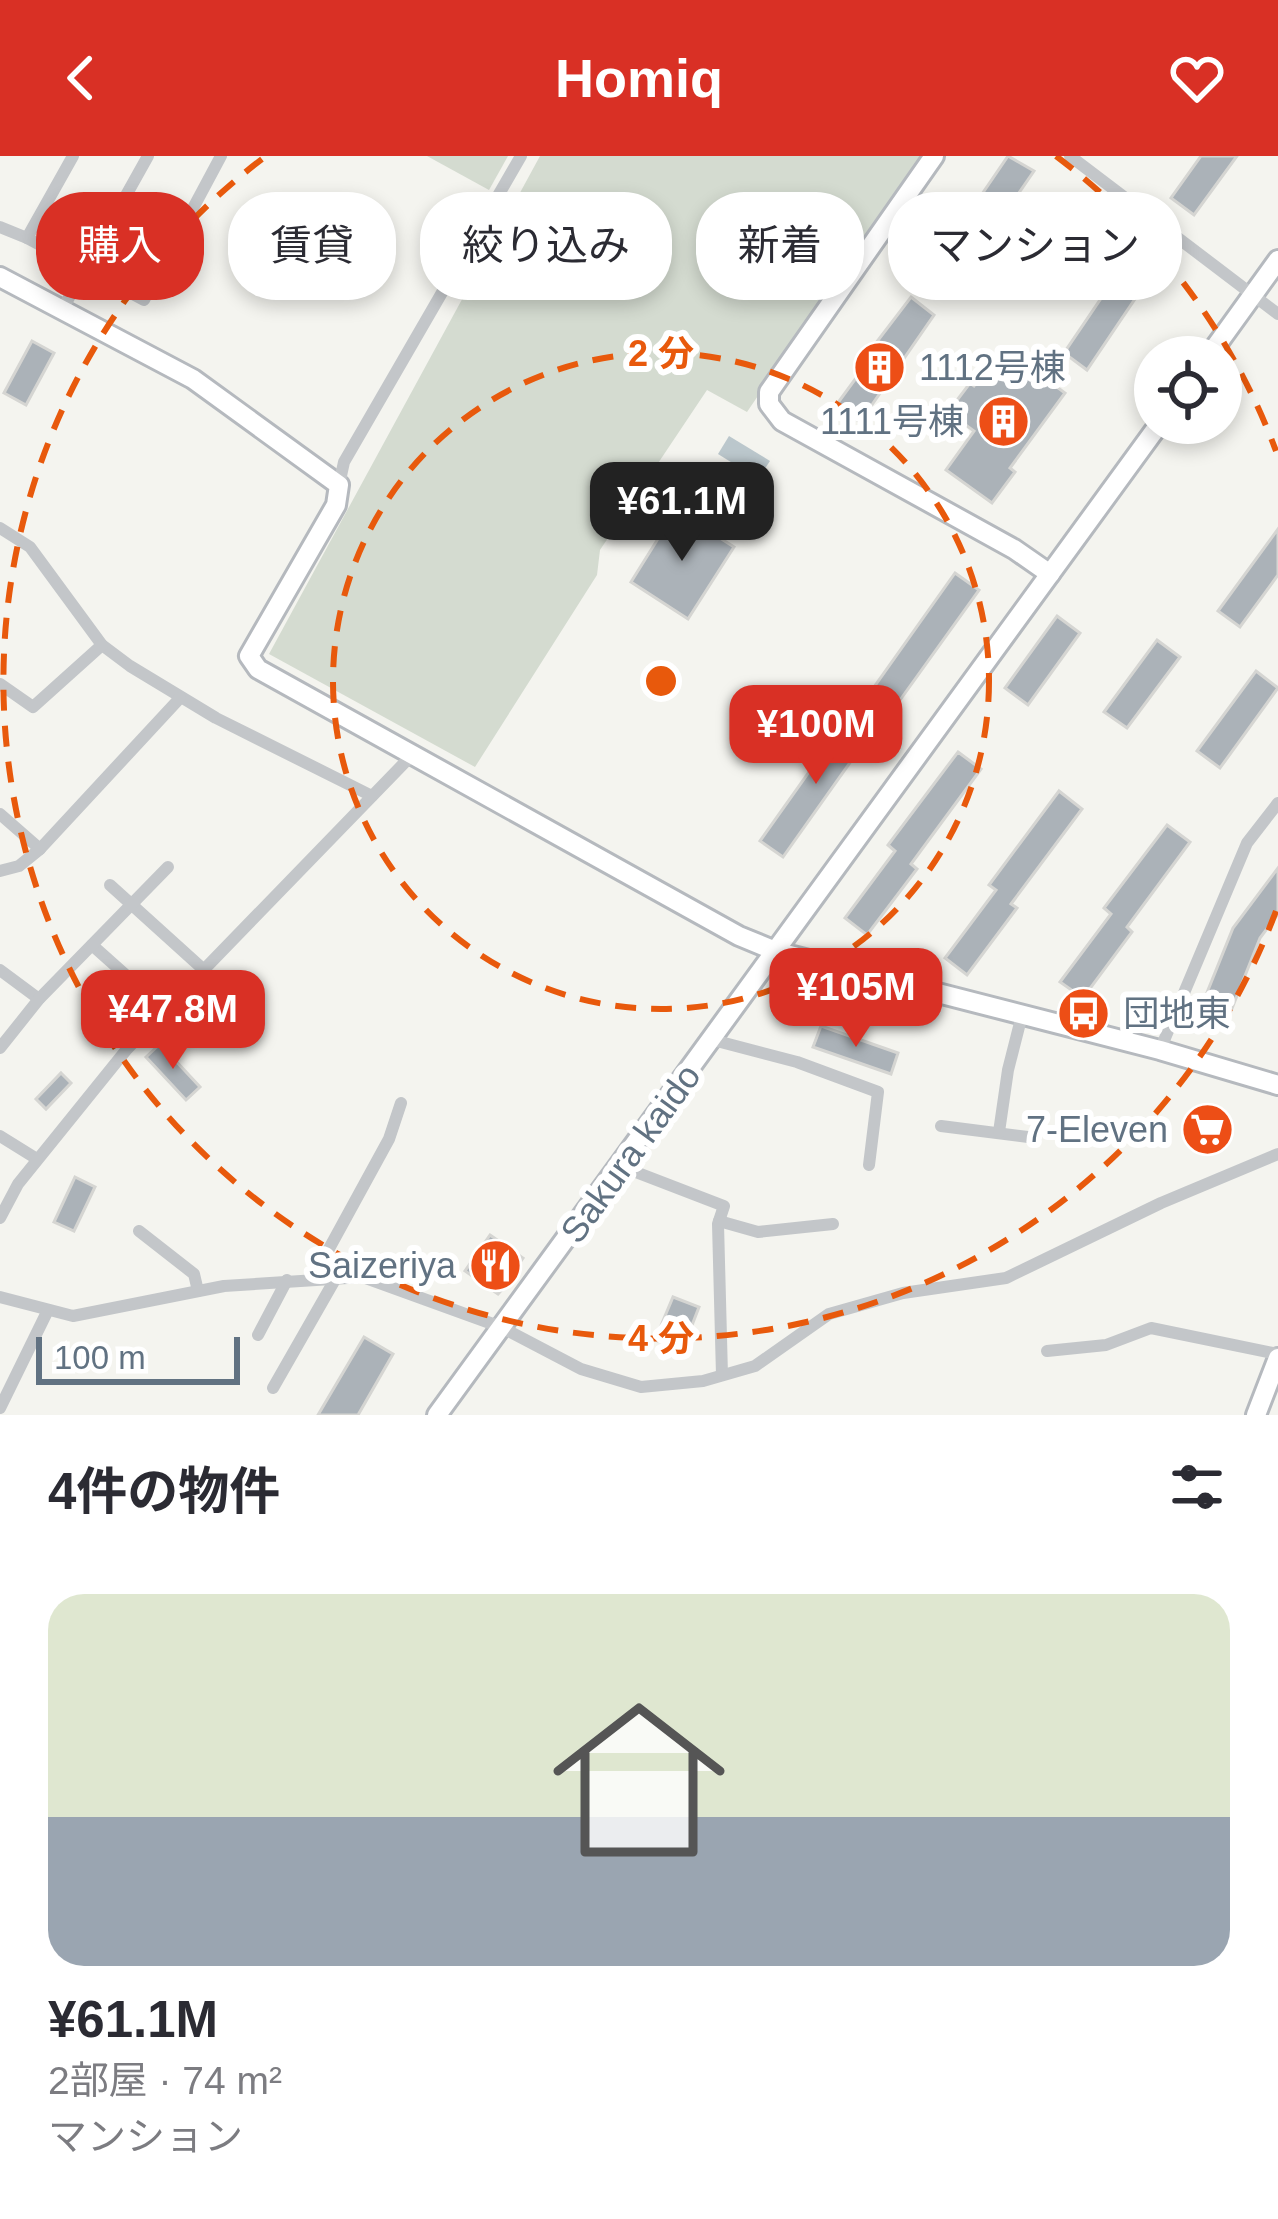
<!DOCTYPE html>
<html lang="ja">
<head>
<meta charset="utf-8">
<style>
  :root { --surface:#fff; --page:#f2f2f3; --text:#2b2b33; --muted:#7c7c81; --line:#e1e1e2; --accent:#d93025 }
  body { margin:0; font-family:Helvetica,"Noto Sans JP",sans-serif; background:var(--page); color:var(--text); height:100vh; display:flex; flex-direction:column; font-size:45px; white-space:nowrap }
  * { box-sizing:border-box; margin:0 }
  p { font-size:39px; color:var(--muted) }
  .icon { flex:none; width:66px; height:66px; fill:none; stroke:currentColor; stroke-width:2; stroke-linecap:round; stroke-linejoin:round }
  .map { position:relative; height:1259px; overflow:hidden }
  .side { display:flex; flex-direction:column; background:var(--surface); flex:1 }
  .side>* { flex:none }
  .top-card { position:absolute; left:36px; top:36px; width:1206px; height:108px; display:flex; gap:24px }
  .tools { position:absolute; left:1134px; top:180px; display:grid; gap:24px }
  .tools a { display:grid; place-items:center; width:108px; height:108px; border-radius:50%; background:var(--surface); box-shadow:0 6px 18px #0003; font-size:60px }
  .scale { position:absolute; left:36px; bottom:30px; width:204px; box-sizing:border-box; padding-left:12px; border:6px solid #617282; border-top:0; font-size:33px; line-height:42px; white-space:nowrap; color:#617282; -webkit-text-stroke:9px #fff; paint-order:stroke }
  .price { position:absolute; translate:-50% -102px; padding:0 27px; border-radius:24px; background:var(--accent); color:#fff; font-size:39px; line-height:78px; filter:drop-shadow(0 3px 6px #0008) }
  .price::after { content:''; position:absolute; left:50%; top:72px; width:36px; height:27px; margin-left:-18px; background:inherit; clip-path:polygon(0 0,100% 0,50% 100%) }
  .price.on { background:#222; color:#fff }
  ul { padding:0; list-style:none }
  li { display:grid; align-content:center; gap:24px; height:636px; padding:0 48px }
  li+li { border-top:3px solid var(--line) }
  li span { display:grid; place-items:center; height:372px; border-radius:36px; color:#555 }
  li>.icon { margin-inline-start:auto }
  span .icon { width:216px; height:216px; fill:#fffc; stroke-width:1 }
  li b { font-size:51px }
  h2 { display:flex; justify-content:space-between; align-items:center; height:144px; padding:0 48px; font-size:51px }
  .tag { padding:0 42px; border-radius:48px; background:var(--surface); box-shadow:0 6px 18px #0003; font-size:42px; line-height:108px }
  .tag.on { background:var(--accent); color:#fff }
  header { display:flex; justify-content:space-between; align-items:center; height:156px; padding:0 48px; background:var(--accent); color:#fff; font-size:54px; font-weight:700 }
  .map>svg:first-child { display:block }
  .green { fill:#d4dbd0 }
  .water { fill:#bbc7cc }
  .building { fill:#abb2b8; stroke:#d5d5d2; stroke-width:3 }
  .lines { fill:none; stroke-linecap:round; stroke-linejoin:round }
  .secondary-casing { stroke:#b5b9be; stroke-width:24 }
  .street { stroke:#c3c6c9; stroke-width:12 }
  .secondary { stroke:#fff; stroke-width:18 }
  .ring { fill:none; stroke:#e8590c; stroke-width:6; stroke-dasharray:21 15 }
  .labels { text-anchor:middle; stroke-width:12; stroke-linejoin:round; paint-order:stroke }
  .poi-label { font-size:36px; fill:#617282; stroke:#fff; text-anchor:end }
  .street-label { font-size:36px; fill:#617282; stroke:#fff }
  .centre { fill:#e8590c; stroke:#fff; stroke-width:6 }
  .ring-label { font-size:36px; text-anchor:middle; font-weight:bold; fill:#e8590c; stroke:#fff; stroke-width:12; stroke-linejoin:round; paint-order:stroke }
</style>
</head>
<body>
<header><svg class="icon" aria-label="back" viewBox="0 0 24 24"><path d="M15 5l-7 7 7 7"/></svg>Homiq<svg class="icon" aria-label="heart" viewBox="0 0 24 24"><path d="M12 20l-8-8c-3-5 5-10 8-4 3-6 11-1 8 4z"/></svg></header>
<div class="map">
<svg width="1278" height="1259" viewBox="0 0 1278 1259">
  <rect width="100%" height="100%" fill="#f4f4ef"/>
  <g class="green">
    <polygon points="427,0 508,0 489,34"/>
    <polygon points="540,0 921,0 747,256 707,234 600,394 597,419 475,611 269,498"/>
  </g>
  <g class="water">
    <polygon points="729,280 770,305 758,323 718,298"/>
    <polygon points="709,309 750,334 738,352 698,327"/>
  </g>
  <g class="building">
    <polygon points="1008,0 1034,15 961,121 937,104"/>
    <polygon points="1201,0 1237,0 1194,59 1171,42"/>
    <polygon points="1072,59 1091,73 1078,90 1059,76"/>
    <polygon points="1142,82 1168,94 1087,214 1064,197"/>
    <polygon points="911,141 934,159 860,266 837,248 870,203 866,200"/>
    <polygon points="32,185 54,197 26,249 4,237"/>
    <polygon points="1003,191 1065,237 1010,312 1015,316 992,347 946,314 974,275 948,256 970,227 974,230"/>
    <polygon points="676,354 734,391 688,463 631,426"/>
    <polygon points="1278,373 1278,419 1240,471 1218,455"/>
    <polygon points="955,417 979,434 890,558 867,541"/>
    <polygon points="1057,460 1080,477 1028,549 1005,532"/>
    <polygon points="1157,484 1180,501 1127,572 1104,556"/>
    <polygon points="1256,515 1278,532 1220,612 1197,595"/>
    <polygon points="848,561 871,577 783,701 760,685"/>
    <polygon points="958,596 981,613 911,708 917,713 867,779 845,762 895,695 888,689"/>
    <polygon points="1059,635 1082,653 1011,748 1017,752 967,819 945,802 996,734 989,729"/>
    <polygon points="1167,669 1190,686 1127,771 1132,776 1083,842 1060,826 1111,758 1104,752"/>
    <polygon points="1278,712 1278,758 1260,782 1225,870 1198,859 1233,772"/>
    <polygon points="821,870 898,897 891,918 813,891"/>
    <polygon points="160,888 200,931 186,944 146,901"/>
    <polygon points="61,917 71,927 46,953 36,943"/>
    <polygon points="1189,960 1228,965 1225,986 1187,981"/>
    <polygon points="75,1021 95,1031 74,1075 54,1066"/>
    <polygon points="490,1079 523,1102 516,1112 519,1115 498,1138 465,1115"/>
    <polygon points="673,1141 699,1151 682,1195 655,1184"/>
    <polygon points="364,1181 393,1198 358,1259 318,1259"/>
  </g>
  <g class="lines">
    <defs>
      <g id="secondary">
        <polyline points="934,0 769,236 769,248 782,265 1014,393 1050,418"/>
        <polyline points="0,121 193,223 339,329 336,349 249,500 258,513 739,780 778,796 1160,894 1278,929"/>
        <polyline points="1208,201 1278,104"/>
        <polyline points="437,1259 1160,267"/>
        <polyline points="1256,1259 1278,1202"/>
      </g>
    </defs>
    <use href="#secondary" class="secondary-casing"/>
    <g class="street">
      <polyline points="1070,0 1278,158"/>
      <polyline points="0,71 27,82 144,144 221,0"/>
      <polyline points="27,82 73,0"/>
      <polyline points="62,154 148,0"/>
      <polyline points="339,329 344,306 521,0"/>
      <polyline points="0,372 30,391 102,489 130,510 216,562 372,640"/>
      <polyline points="0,528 33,551 102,489"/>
      <polyline points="0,658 40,693"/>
      <polyline points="0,715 19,710 40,693 180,542"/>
      <polyline points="110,729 204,814"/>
      <polyline points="92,789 166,855"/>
      <polyline points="0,814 39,843"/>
      <polyline points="713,884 797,906 878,936 869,1009"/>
      <polyline points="0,892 39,843 168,711"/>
      <polyline points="1160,894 1247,687 1278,647"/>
      <polyline points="941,970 1036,982"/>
      <polyline points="999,976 1008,914 1022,859"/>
      <polyline points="0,980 37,1003"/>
      <polyline points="620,1010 724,1050 718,1068 722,1219"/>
      <polyline points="0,1062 18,1028 127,893 413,598"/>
      <polyline points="719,1065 758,1076 833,1068"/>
      <polyline points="139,1075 194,1118 198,1135"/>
      <polyline points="313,1122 389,983 401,947"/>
      <polyline points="0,1141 73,1160 224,1130 363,1121 501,1171 581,1213 641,1231 703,1225 755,1210 829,1158 903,1137 1006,1122 1161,1047 1278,998"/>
      <polyline points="258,1179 287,1124"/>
      <polyline points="1047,1195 1106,1189 1151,1172 1278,1198"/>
      <polyline points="273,1232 337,1120"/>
      <polyline points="0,1252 48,1154"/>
    </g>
    <use href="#secondary" class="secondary"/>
  </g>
  <g class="ring">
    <circle cx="661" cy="525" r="328"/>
    <path d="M1276 755A657 657 0 1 1 266 0M1056 0A657 657 0 0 1 1276 295"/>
  </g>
  <defs>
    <symbol id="building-disc" viewBox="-11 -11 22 22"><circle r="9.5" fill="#ed4e16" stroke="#fff"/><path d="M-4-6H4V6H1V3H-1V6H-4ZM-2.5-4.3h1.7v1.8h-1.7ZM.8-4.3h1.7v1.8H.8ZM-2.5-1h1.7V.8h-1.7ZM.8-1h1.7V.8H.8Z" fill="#fff"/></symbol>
    <symbol id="bus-disc" viewBox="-11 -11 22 22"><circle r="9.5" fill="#ed4e16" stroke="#fff"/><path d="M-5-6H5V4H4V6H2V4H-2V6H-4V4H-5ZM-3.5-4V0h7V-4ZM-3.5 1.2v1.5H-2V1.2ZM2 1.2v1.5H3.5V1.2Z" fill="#fff"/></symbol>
    <symbol id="supermarket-disc" viewBox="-11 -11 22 22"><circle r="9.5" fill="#ed4e16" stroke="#fff"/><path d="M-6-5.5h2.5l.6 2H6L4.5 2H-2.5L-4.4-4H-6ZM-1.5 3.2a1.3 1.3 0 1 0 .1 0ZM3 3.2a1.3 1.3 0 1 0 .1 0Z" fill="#fff"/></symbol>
    <symbol id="restaurant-disc" viewBox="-11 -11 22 22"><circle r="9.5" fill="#ed4e16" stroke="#fff"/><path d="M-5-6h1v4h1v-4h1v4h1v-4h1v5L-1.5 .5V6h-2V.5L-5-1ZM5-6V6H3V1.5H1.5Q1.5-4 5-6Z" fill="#fff"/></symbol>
  </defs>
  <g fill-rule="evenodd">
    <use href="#building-disc" x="850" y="182" width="59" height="59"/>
    <use href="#building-disc" x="974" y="236" width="59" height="59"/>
    <use href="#bus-disc" x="1054" y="828" width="59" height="59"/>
    <use href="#supermarket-disc" x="1178" y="944" width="59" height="59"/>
    <use href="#restaurant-disc" x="466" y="1080" width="59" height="59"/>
  </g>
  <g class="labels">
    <g class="poi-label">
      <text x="919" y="224" text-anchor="start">1112号棟</text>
      <text x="964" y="278">1111号棟</text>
      <text x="1123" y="870" text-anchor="start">団地東</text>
      <text x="1168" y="986">7-Eleven</text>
      <text x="456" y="1122">Saizeriya</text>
    </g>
    <g class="street-label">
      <text transform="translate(630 997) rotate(-54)" y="13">Sakura kaido</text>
    </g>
  </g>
  <circle cx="661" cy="525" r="18" class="centre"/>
  <g class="ring-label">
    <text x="661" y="210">2 分</text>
    <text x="661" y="1195">4 分</text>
  </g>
</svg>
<div class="tools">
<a><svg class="icon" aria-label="locate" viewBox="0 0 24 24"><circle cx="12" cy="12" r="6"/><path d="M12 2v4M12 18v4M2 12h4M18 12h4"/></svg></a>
</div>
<div class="scale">100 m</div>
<b class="price on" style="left:682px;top:408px">¥61.1M</b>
<b class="price" style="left:816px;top:631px">¥100M</b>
<b class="price" style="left:856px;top:894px">¥105M</b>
<b class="price" style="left:173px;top:916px">¥47.8M</b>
<div class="top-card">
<a class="tag on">購入</a>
<a class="tag">賃貸</a>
<a class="tag">絞り込み</a>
<a class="tag">新着</a>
<a class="tag">マンション</a>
</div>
</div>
<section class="side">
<h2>4件の物件<svg class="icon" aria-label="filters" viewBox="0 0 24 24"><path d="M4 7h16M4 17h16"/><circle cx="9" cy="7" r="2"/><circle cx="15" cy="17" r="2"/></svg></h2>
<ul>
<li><span style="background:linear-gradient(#dfe7d0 60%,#9aa5b1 0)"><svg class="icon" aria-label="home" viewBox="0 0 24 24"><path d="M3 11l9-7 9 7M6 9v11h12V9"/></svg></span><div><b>¥61.1M</b><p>2部屋 · 74 m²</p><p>マンション</p></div></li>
</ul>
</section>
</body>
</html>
